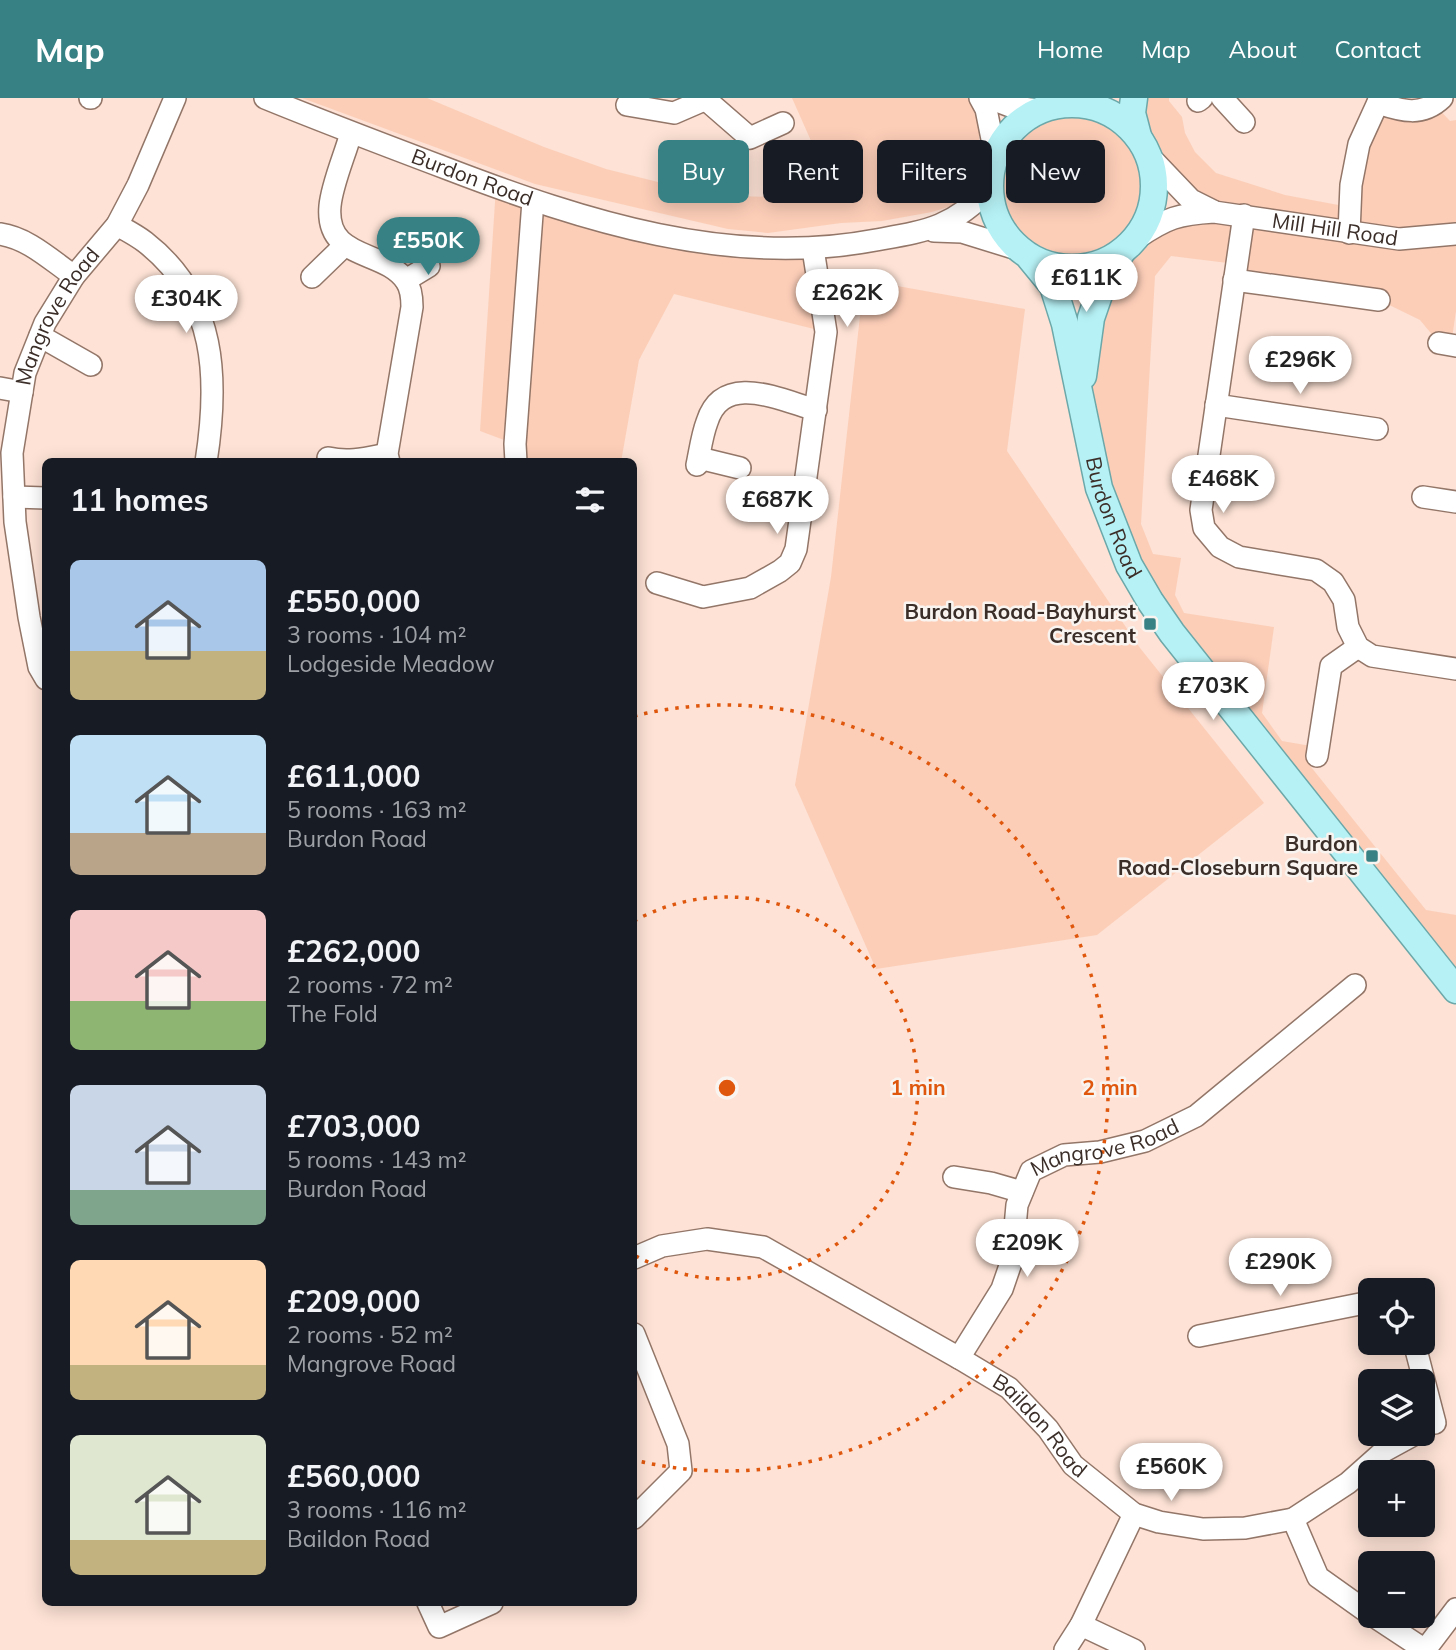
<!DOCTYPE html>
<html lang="en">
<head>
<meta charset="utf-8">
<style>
  :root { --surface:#171b24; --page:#20242c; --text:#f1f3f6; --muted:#9ea1a6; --accent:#378084 }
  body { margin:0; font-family:Mulish,sans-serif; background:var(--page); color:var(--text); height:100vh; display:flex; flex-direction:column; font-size:26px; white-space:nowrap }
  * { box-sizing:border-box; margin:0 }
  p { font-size:23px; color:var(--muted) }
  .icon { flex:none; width:38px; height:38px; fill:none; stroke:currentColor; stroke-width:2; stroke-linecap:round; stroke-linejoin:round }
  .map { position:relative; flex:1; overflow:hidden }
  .sheet { position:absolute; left:42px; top:360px; width:595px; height:1148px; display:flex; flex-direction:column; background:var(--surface); border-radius:10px; box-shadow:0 4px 18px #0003 }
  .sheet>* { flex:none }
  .hud { position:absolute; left:658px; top:42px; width:665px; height:63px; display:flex; gap:14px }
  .tools { position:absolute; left:1358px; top:1180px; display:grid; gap:14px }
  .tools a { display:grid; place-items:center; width:77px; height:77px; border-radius:10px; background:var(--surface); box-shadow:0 4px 18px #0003; font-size:35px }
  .price { position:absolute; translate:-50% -60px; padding:0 16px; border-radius:24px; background:#fff; color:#222; font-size:23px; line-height:46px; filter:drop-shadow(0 2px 4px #0008) }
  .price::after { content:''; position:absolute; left:50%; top:42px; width:21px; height:16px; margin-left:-10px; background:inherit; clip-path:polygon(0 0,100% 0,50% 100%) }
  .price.on { background:var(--accent); color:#fff }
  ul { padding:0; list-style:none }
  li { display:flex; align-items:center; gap:21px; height:175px; padding:0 28px }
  li span { display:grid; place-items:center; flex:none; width:196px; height:140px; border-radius:10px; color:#555 }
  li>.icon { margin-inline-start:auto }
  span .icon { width:84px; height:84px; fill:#fffc; stroke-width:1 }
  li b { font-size:30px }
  h2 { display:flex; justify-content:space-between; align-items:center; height:84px; padding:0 28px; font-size:30px }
  .tag { padding:0 24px; border-radius:10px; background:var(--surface); box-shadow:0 4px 18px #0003; font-size:24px; line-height:63px }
  .tag.on { background:var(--accent); color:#fff }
  header { display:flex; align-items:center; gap:42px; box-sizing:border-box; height:98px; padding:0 35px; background:var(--accent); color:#fff }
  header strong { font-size:33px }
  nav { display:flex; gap:38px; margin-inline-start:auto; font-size:24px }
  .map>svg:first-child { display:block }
  .green { fill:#fcceb8 }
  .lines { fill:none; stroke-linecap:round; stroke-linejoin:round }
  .minor-casing { stroke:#937668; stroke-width:24 }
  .major-casing { stroke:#6ca7a9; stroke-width:29 }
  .minor { stroke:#fff; stroke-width:21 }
  .major { stroke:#b6f1f5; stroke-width:26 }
  .ring { fill:none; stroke:#df570d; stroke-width:3.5; stroke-dasharray:3.5 7 }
  .poi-dot { fill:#378084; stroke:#faf4f0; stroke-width:2.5 }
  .labels { text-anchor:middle; stroke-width:5; stroke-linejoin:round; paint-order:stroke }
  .street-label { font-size:21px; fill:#3b2e29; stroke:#faf4f0 }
  .poi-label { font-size:21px; font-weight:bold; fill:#3b2e29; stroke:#faf4f0; text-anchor:end }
  .centre { fill:#df570d; stroke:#faf4f0; stroke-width:3.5 }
  .ring-label { font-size:21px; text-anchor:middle; font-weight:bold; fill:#df570d; stroke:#faf4f0; stroke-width:5; stroke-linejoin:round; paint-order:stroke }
</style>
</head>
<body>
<header>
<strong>Map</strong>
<nav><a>Home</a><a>Map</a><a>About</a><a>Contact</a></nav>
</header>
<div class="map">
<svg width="1456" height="1552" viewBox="0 0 1456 1552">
  <rect width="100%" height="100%" fill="#fde2d5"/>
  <g class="green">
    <polygon points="302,0 427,0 544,49 606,71 682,90 731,98 830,100 812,45 792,0 970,0 976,10 979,26 979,49 976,73 969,95 958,106 932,114 882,123 841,125 768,135 728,131 535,86"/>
    <polygon points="989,0 1076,0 1037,12"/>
    <polygon points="1134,0 1169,0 1169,3 1182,19 1185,35 1195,54 1216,75 1285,97 1349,109 1378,5 1435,7 1450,23 1456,22 1456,213 1451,247 1439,245 1420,222 1379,202 1234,182 1236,166 1171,158 1155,178 1141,426 1153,456 1181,460 1175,497 1184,515 1274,529 1262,615 1282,643 1311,648 1307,664 1426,812 1456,817 1456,892 1150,503 1080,300 1121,155 1213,114 1150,59 1144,48"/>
    <circle cx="1075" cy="90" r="73"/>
    <polygon points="496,89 589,120 813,151 826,234 674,196 639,262 621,364 516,364 515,346 480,333"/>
    <polygon points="864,182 1025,211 1007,353 1140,550 1264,705 1097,837 876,871 795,687 831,479"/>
  </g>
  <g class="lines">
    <defs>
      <g id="minor">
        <polyline points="90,0 91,0"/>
        <path id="s1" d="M265,0c61,25 122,48 183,71 136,52 281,99 428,71 50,-9 76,-12 113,-51"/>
        <polyline points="704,0 750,40 783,25"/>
        <polyline points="980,0 986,11 995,56"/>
        <polyline points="989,0 1010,8 1037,12"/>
        <polyline points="1222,0 1244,24"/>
        <polyline points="1198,3 1202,0"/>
        <path d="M1378,5c24,8 44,14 64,-5"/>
        <polyline points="627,7 674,15 704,2"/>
        <path d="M351,35c-6,22 -19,51 -21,73 -5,55 55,43 76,75 5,7 6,17 6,26l-25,147 2,8"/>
        <polyline points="1150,59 1191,102 1213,113"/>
        <polyline points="1244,117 1201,412 1204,430 1220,449 1239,459 1316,472 1333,484 1344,502 1348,529 1358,549 1372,558 1456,571"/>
        <path d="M117,127c9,5 19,10 28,17 72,56 74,137 61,220"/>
        <polyline points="934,133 962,134 1017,151"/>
        <polyline points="1349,135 1351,87 1359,46 1380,0"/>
        <path d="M0,136c28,4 51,26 74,42"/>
        <path id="s2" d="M1137,140c30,-20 41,-24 77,-26l185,27 57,-5"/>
        <polyline points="312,179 344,148"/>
        <polyline points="406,182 429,168"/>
        <polyline points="1234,182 1379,202"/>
        <polyline points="40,238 91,267"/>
        <polyline points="1439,245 1456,248"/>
        <polyline points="0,290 22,294"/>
        <polyline points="1216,307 1377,331"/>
        <path d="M328,360c21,5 39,0 59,-4"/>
        <polyline points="699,360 740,370"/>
        <polyline points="516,364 515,346 533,103"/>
        <path d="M697,367c3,-14 5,-30 10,-43 16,-51 73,-22 109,-12"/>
        <polyline points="14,399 46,400"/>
        <polyline points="1423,399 1456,404"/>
        <polyline points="657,485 703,499 750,490 780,473 790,465 796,451 826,234 813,151"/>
        <path id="s3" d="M46,581l-7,-12 -10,-50 -14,-95 -3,-69 13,-80 20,-50 29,-47 43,-51 21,-40 37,-87"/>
        <polyline points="1317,658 1331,568 1358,549"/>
        <polyline points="954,1079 991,1085 1022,1094"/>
        <path id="s4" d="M634,1160l28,-12 45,-7 56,8 196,111 43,-69 10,-29 5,-55 14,-34 33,-16 36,-3 45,-11 51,-25 159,-131"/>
        <polyline points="634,1236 678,1346 681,1373 634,1420"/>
        <polyline points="1199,1238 1370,1204"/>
        <polyline points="1414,1244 1435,1325"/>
        <path id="s5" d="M959,1260l50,30 39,41 25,36 61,49 25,8 44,7 42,-1 48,-9 55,-36 36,-32 33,-18"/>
        <polyline points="1293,1421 1318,1479 1370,1516"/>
        <polyline points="428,1505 439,1529 492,1505"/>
        <polyline points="1372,1517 1425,1552 1456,1511"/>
        <polyline points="1081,1527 1134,1552"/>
        <polyline points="1065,1552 1081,1527 1134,1416"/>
      </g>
      <g id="major">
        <polyline points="1134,0 1132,15 1138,38"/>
        <circle cx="1072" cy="88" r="82"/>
        <path id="s6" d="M1030,160l23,28 12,38 34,164 30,77 21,36 22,32 284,357"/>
        <polyline points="1083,278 1091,220 1102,188 1121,155"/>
      </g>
    </defs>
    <use href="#minor" class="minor-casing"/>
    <use href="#major" class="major-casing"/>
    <use href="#minor" class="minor"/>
    <use href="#major" class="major"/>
  </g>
  <g class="ring">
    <path d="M634 823A191 191 0 1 1 634 1157"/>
    <path d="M634 618A383 383 0 1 1 634 1362"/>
  </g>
  <g class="poi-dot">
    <rect x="1143" y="519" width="14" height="14" rx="3.5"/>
    <rect x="1365" y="751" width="14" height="14" rx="3.5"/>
  </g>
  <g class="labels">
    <g class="street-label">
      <text dy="7" stroke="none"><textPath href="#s1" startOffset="222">Burdon Road</textPath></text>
      <text dy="7" stroke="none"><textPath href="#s2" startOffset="205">Mill Hill Road</textPath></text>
      <text dy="7" stroke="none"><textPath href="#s3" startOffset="376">Mangrove Road</textPath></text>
      <text dy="7" stroke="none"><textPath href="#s6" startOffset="276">Burdon Road</textPath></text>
      <text dy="7" stroke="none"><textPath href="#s4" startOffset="640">Mangrove Road</textPath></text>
      <text dy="7" stroke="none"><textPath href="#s5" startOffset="107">Baildon Road</textPath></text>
    </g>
    <g class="poi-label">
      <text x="1136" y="521">Burdon Road-Bayhurst<tspan x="1136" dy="24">Crescent</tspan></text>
      <text x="1358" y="753">Burdon<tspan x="1358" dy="24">Road-Closeburn Square</tspan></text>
    </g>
  </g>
  <circle cx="727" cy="990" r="10" class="centre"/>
  <g class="ring-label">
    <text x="918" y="997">1 min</text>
    <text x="1110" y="997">2 min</text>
  </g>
</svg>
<div class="tools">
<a><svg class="icon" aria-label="locate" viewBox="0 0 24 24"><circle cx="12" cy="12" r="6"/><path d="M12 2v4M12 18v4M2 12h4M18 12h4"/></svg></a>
<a><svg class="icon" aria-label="layers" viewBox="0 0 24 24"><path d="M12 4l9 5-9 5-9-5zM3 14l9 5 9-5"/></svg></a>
<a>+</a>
<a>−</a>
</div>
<b class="price on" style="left:428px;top:179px">£550K</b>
<b class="price" style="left:1086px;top:216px">£611K</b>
<b class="price" style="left:847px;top:231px">£262K</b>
<b class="price" style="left:186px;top:237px">£304K</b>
<b class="price" style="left:1300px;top:298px">£296K</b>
<b class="price" style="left:1223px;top:417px">£468K</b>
<b class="price" style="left:777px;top:438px">£687K</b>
<b class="price" style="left:1213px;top:624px">£703K</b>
<b class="price" style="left:1027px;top:1181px">£209K</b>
<b class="price" style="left:1280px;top:1200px">£290K</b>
<b class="price" style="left:1171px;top:1405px">£560K</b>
<div class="hud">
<a class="tag on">Buy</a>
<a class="tag">Rent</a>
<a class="tag">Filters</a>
<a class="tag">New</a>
</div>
<section class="sheet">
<h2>11 homes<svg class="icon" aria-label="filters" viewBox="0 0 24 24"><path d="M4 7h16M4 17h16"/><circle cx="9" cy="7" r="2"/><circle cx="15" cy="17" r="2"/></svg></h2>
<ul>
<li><span style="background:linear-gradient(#a9c7e8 65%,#c2b280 0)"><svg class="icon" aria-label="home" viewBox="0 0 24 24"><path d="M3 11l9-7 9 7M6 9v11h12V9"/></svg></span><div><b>£550,000</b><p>3 rooms · 104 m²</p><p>Lodgeside Meadow</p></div></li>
<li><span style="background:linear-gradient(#bfe0f5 70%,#b9a48a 0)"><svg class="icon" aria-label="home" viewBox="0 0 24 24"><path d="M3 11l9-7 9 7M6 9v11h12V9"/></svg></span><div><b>£611,000</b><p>5 rooms · 163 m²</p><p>Burdon Road</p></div></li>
<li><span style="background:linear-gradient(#f6c9c9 65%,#8fb573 0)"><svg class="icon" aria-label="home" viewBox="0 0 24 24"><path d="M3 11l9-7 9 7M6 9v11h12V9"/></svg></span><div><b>£262,000</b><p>2 rooms · 72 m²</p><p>The Fold</p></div></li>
<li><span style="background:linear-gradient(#c9d6e8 75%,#7fa58c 0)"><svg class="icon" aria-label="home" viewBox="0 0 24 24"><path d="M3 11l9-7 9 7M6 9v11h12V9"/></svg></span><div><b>£703,000</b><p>5 rooms · 143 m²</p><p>Burdon Road</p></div></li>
<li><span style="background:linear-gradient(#ffd9b3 75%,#c2b280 0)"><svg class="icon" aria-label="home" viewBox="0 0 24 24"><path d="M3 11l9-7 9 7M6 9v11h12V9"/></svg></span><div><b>£209,000</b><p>2 rooms · 52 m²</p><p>Mangrove Road</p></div></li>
<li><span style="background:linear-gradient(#dfe7d0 75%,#c2b280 0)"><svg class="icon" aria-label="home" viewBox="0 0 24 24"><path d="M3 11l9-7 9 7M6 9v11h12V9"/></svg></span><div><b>£560,000</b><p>3 rooms · 116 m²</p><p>Baildon Road</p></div></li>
</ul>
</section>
</div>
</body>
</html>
